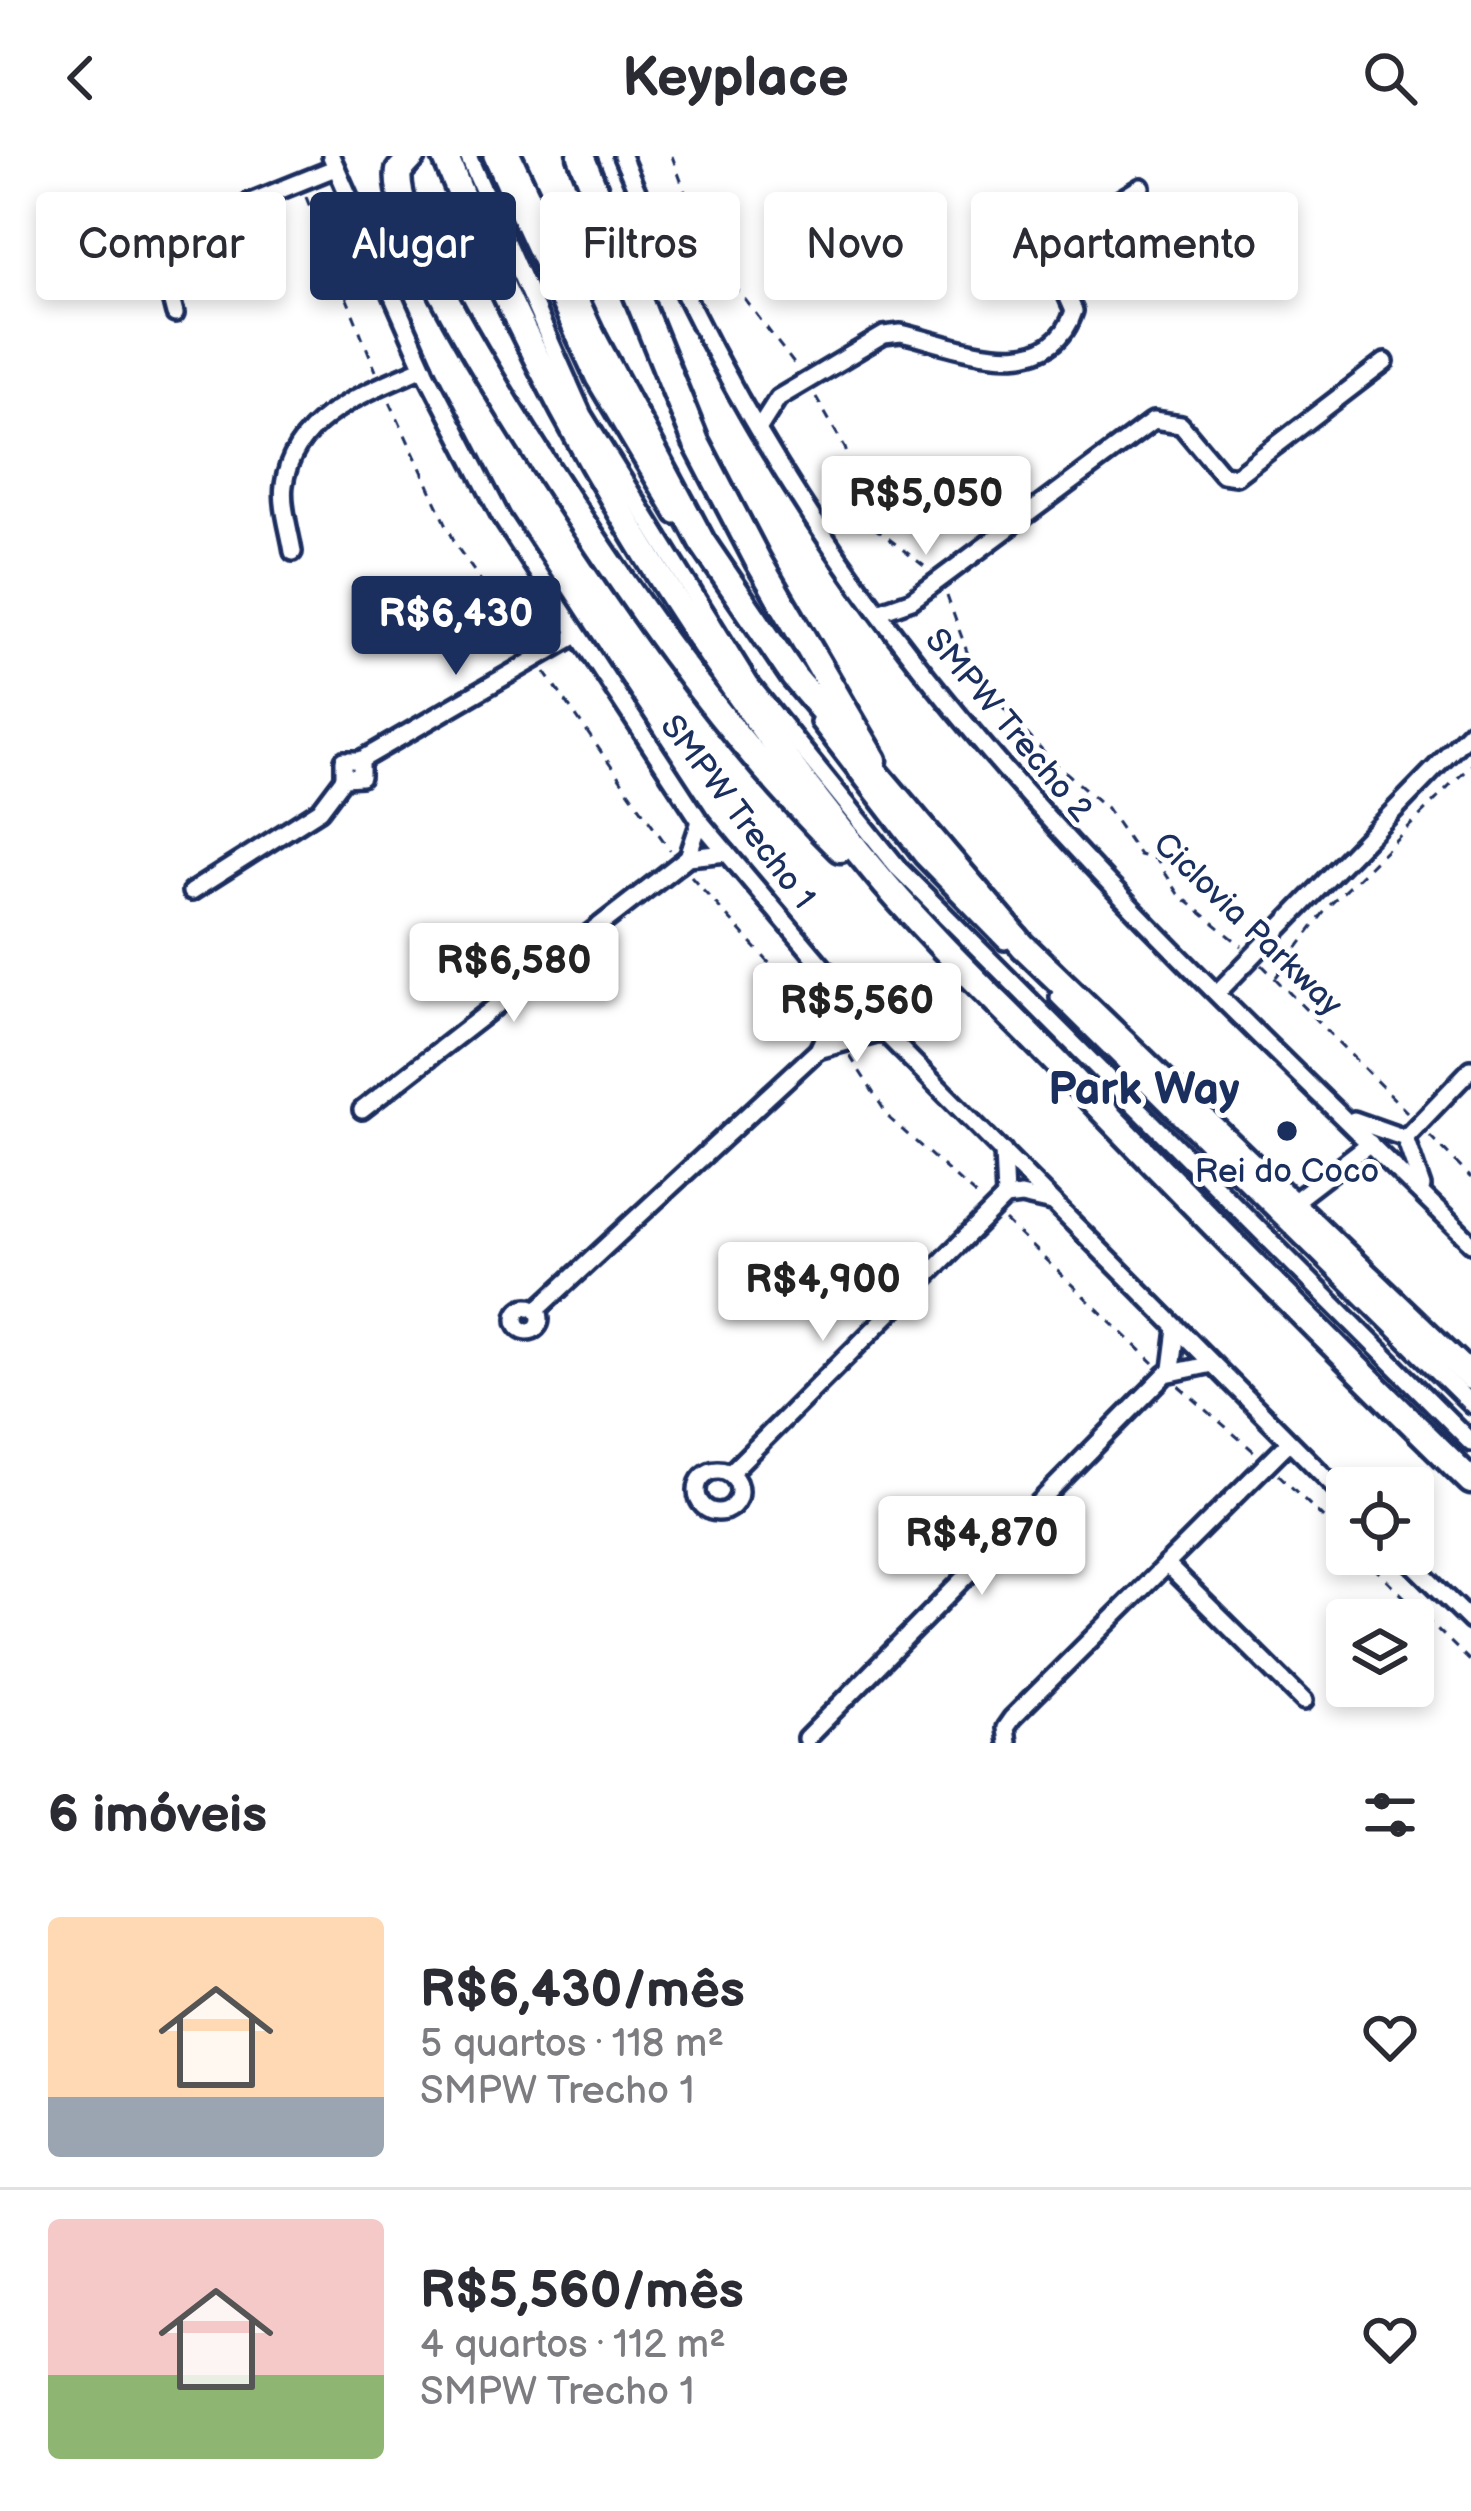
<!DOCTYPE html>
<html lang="pt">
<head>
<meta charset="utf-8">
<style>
  :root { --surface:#fff; --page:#f7f7f7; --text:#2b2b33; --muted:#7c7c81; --line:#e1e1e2; --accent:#1b2f5e }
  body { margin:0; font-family:"Balsamiq Sans",sans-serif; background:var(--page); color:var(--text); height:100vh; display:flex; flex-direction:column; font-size:45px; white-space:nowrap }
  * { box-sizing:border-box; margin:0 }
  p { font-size:39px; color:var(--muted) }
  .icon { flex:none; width:66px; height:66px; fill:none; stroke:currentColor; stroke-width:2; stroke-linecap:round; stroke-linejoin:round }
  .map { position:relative; height:1587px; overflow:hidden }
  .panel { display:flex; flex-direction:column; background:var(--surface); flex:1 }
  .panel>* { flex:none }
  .guide { position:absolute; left:36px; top:36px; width:1401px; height:108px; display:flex; gap:24px }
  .tools { position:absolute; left:1326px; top:1311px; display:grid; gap:24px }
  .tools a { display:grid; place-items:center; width:108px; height:108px; border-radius:12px; background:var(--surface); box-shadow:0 6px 18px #0003; font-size:60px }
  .price { position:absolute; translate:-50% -102px; padding:0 27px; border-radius:12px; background:#fff; color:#222; font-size:39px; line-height:78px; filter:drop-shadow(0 3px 6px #0008) }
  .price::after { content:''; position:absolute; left:50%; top:72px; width:36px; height:27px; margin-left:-18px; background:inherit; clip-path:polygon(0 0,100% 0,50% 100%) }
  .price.on { background:var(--accent); color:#fff }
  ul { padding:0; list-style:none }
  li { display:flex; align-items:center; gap:36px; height:300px; padding:0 48px }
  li+li { border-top:3px solid var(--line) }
  li span { display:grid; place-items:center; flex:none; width:336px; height:240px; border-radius:12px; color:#555 }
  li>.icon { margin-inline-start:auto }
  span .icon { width:144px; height:144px; fill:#fffc; stroke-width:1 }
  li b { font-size:51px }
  h2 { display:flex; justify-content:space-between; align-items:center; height:144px; padding:0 48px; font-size:51px }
  .tag { padding:0 42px; border-radius:12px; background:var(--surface); box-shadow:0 6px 18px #0003; font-size:42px; line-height:108px }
  .tag.on { background:var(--accent); color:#fff }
  header { display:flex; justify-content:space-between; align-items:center; height:156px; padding:0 48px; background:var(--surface); font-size:54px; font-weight:600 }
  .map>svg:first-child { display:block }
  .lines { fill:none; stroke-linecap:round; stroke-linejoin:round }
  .minor-casing { stroke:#1b2f5e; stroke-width:24 }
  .highway-casing { stroke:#1b2f5e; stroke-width:33 }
  .path { stroke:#1b2f5e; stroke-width:3; stroke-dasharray:9 9; stroke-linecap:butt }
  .minor { stroke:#fff; stroke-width:15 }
  .highway { stroke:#fff; stroke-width:24 }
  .poi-dot { fill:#1b2f5e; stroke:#fff; stroke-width:4.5 }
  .labels { text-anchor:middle; stroke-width:10; stroke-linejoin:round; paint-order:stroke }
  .street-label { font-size:33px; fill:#1b2f5e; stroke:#fff }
  .poi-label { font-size:33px; fill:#1b2f5e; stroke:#fff }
  .district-label { font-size:45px; font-weight:bold; fill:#1b2f5e; stroke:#fff }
</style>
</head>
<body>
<header><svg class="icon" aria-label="back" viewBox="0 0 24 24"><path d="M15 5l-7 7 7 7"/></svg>Keyplace<svg class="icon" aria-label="search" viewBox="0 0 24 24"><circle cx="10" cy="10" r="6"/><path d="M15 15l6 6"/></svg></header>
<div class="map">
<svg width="1471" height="1587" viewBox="0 0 1471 1587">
  <rect width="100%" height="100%" fill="#fff"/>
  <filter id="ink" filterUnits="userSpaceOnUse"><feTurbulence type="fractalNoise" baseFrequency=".00833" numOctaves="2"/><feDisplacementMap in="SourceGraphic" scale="24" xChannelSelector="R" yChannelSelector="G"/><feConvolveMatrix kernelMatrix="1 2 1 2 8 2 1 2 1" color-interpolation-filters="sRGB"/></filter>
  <g filter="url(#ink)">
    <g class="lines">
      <defs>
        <g id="minor">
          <polyline points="331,0 427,218 501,361 700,665 845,837 1347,1343"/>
          <polyline points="468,0 583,259 750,528 900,714 1471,1286"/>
          <polyline points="492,0 595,224 675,359"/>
          <path d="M622,0c67,161 154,319 258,459 171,231 387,426 591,628"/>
          <polyline points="175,158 168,131 174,114 219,66 248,47 335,12"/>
          <path d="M759,272l19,-30 106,-63 17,-2c54,12 148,55 173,-22l-24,-54 3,-16 88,-54"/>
          <path d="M293,396c-3,-20 -12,-47 -9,-67 9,-69 86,-94 140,-118"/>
          <polyline points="878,456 912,444 1153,265 1181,269 1222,318 1236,320 1385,206"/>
          <polyline points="819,566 922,700 1005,785"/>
          <polyline points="361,604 575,480"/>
          <polyline points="688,701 700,665"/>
          <polyline points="191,736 320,654 344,622 344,604 361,604 361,621 344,622"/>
          <polyline points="1218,836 1471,575"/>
          <polyline points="1059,841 1471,1248"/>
          <polyline points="818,894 884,876"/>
          <polyline points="362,954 688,701 727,697"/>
          <polyline points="1354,964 1405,982 1422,1031"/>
          <polyline points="1405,982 1471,913"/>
          <polyline points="1003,995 1005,1042"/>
          <polyline points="1292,1047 1370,987"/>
          <circle cx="528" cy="1163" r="12"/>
          <polyline points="537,1154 818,894 845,837"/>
          <polyline points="1172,1213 1177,1173"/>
          <circle cx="718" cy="1335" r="21"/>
          <polyline points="730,1317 1005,1042 1021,1040 1052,1047"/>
          <polyline points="1403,1398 1471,1465"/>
          <polyline points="1166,1408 1304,1545"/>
          <polyline points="806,1583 1166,1218 1213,1208"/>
          <polyline points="1007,1587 1005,1572 1012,1562 1289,1286"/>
        </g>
        <g id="highway">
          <path d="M413,0l-14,15c-13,72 221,411 274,482 51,69 106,136 167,196"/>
          <path d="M445,0c107,265 256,509 440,728 55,64 118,123 177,184 134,140 270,277 409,413"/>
          <polyline points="508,0 593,182 702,386 794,521 1023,790 1471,1221"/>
          <polyline points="581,0 696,286 758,405 874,604"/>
        </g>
      </defs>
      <use href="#minor" class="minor-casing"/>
      <use href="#highway" class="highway-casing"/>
      <g class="path">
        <polyline points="672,0 705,91 798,213"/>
        <polyline points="306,41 376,215"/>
        <polyline points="816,241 845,292 871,369 928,413"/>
        <polyline points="390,246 457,391 525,488"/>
        <polyline points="947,440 976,521 1045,598 1107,652 1139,699 1155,703 1178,738 1242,790"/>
        <polyline points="545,516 670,694"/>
        <polyline points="691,720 817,860"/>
        <polyline points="1262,809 1407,956"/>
        <polyline points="1276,821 1328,751 1471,609"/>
        <polyline points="850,900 890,963 980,1043"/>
        <polyline points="1430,980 1471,1022"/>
        <polyline points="1005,1065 1154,1207"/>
        <polyline points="1179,1230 1258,1299"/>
        <polyline points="1278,1318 1347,1385"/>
        <polyline points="1360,1398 1471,1506"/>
      </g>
      <use href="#minor" class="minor"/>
      <use href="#highway" class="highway"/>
    </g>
  </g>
  <circle class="poi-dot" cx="1287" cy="975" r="12"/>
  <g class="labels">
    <g class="street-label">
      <text transform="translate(1010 568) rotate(50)" y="12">SMPW Trecho 2</text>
      <text transform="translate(739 655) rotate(53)" y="12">SMPW Trecho 1</text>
      <text transform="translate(1249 767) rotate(44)" y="12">Ciclovia Parkway</text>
    </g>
    <g class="poi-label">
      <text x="1287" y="1026">Rei do Coco</text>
    </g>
    <g class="district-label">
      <text x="1144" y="948">Park Way</text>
    </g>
  </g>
</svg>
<div class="tools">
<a><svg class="icon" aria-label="locate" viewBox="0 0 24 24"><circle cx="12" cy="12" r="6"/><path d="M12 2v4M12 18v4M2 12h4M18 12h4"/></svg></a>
<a><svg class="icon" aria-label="layers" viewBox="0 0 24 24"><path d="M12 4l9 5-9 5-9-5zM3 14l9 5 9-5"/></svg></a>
</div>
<b class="price" style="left:926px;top:402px">R$5,050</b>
<b class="price on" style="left:456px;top:522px">R$6,430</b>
<b class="price" style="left:514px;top:869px">R$6,580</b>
<b class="price" style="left:857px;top:909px">R$5,560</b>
<b class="price" style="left:823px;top:1188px">R$4,900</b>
<b class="price" style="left:982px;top:1442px">R$4,870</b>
<div class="guide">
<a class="tag">Comprar</a>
<a class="tag on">Alugar</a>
<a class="tag">Filtros</a>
<a class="tag">Novo</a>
<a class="tag">Apartamento</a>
</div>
</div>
<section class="panel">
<h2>6 imóveis<svg class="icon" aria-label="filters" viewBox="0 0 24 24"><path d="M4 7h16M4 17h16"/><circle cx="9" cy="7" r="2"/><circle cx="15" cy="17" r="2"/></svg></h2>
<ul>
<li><span style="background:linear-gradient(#ffd9b3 75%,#9aa5b1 0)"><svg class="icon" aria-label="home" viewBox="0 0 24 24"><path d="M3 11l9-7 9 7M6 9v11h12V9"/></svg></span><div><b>R$6,430/mês</b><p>5 quartos · 118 m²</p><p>SMPW Trecho 1</p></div><svg class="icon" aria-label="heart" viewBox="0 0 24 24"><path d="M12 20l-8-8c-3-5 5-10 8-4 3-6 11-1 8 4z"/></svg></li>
<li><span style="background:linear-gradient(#f6c9c9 65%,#8fb573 0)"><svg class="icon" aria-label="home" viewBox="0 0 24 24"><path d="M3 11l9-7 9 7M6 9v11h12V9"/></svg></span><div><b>R$5,560/mês</b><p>4 quartos · 112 m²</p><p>SMPW Trecho 1</p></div><svg class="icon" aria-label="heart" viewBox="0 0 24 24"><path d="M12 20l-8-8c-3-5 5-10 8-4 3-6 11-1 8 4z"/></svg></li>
</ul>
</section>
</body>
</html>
